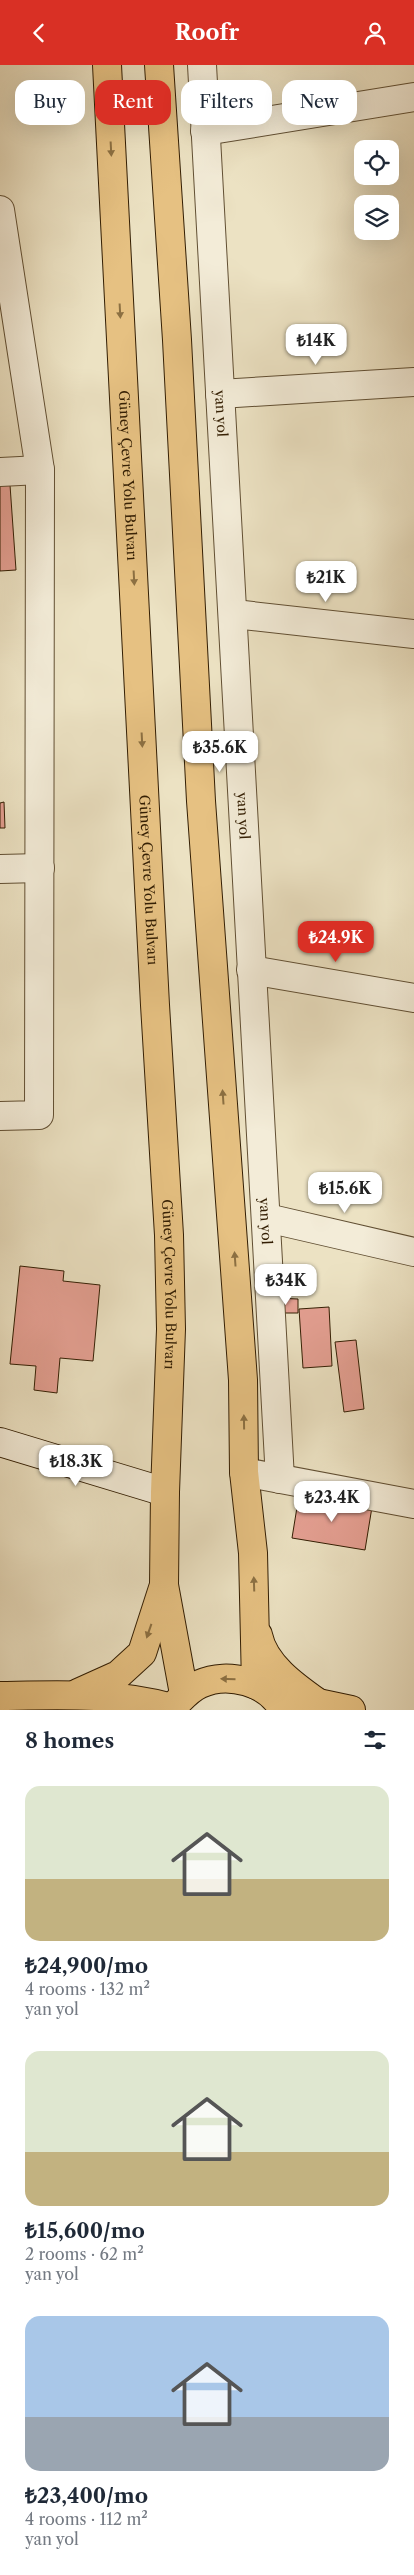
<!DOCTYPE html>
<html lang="en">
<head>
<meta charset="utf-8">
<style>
  :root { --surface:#fff; --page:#f6f6f7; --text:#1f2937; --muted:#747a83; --accent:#d93025 }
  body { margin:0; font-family:"Libre Caslon Text",serif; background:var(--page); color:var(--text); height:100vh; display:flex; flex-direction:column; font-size:19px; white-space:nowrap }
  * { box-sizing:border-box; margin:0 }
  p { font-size:16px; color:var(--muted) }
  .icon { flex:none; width:28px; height:28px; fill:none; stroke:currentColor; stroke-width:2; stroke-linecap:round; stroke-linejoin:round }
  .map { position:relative; height:1645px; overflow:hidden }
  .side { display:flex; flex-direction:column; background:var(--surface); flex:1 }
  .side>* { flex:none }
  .top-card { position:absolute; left:15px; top:15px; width:385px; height:45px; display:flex; gap:10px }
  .fabs { position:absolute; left:354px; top:75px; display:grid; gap:10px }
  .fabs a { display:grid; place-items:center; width:45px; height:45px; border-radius:10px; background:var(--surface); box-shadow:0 5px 20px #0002; font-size:25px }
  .price { position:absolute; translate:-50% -42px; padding:0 11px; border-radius:10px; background:#fff; color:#222; font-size:16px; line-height:32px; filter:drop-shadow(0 1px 2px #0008) }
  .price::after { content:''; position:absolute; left:50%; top:30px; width:15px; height:11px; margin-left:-8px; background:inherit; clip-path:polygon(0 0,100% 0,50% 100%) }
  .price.selected { background:var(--accent); color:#fff }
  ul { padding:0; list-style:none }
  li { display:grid; align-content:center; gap:10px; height:265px; padding:0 25px }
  li span { display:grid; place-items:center; height:155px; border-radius:15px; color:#555 }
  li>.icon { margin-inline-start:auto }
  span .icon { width:90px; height:90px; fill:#fffc; stroke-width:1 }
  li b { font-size:21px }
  h2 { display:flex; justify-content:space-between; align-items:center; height:60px; padding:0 25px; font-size:21px }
  .chip { padding:0 18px; border-radius:15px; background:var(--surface); box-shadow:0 5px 20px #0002; font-size:18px; line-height:45px }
  .chip.selected { background:var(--accent); color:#fff }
  header { display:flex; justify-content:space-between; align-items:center; height:65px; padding:0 25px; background:var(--accent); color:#fff; font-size:22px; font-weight:700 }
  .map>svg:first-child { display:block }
  .building { fill:#e5a093; stroke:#331e03 }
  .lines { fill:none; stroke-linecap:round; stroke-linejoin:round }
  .minor-casing { stroke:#614f33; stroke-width:30 }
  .secondary-casing { stroke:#331e03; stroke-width:30 }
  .primary-casing { stroke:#331e03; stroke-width:30 }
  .trunk-casing { stroke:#331e03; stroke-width:30 }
  .minor { stroke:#f3ecd8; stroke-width:28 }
  .secondary { stroke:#f3ecd8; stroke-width:28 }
  .primary { stroke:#e6c182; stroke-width:28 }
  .trunk { stroke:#e6c182; stroke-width:28 }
  .oneway { fill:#8c7042 }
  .labels { text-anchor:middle; stroke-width:4.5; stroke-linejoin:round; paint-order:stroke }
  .street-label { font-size:14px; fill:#331e03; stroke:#f3ecd8 }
</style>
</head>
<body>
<header><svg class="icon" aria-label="back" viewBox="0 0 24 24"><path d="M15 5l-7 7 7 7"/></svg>Roofr<svg class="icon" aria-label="person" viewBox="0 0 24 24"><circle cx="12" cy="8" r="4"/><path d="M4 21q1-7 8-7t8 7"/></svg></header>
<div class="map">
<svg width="414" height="1645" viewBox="0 0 414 1645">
  <rect width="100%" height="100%" fill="#ece2c3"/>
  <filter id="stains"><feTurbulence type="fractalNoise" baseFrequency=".004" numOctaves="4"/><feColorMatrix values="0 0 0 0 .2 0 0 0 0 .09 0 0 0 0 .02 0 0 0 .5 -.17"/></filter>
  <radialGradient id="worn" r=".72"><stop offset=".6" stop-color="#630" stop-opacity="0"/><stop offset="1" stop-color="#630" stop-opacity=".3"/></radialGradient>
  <g class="building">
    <polygon points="0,420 10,420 16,505 0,506"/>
    <polygon points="4,737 5,763 0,763 0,738"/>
    <polygon points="20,1201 64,1206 63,1216 100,1220 93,1296 60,1293 57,1328 34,1325 36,1301 10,1299"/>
    <polygon points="275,1233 298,1234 298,1248 275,1248"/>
    <polygon points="329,1242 332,1301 303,1303 299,1244"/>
    <polygon points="356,1275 364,1344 344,1347 335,1277"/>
    <polygon points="299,1430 372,1442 365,1485 292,1473"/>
  </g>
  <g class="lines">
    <defs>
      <g id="minor">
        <path id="s1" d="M202,0l78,1414"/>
        <polyline points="205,66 414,32"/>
        <polyline points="0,145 40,405 39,1050 0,1051"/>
        <polyline points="220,329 414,317"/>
        <polyline points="0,407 40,405"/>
        <polyline points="234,549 414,569"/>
        <polyline points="0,804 40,803"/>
        <polyline points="251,905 414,933"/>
        <polyline points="267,1153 414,1187"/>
        <polyline points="244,1407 414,1439"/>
      </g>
      <polyline id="secondary" points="0,1377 165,1427"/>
      <polyline id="primary" points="299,1634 351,1645"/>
      <g id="trunk">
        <path id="s2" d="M107,0l48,940 14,230 2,94 -6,163 -1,93 20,109"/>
        <polyline points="159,0 177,275 201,736 243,1315 244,1407 253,1488 256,1620"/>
        <path d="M258,1570c6,31 39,53 63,70"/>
        <polyline points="78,1628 118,1610 142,1588 163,1523"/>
        <path d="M0,1631c58,-1 116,-4 172,12"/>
        <path d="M173,1642c8,-9 16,-18 27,-23 28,-13 69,-2 83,26"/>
      </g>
    </defs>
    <use href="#minor" class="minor-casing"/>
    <use href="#secondary" class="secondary-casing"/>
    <use href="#primary" class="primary-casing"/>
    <use href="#trunk" class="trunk-casing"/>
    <use href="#minor" class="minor"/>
    <use href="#secondary" class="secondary"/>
    <use href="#primary" class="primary"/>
    <use href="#trunk" class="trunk"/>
  </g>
  <defs><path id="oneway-solid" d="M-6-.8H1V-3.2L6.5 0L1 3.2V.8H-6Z" transform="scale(1.25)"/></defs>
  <g class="oneway">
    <use href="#oneway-solid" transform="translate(111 84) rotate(87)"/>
    <use href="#oneway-solid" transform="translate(120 246) rotate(87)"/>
    <use href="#oneway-solid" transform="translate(134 513) rotate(87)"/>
    <use href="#oneway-solid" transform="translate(142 675) rotate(87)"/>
    <use href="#oneway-solid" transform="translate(223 1032) rotate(-94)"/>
    <use href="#oneway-solid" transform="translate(235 1194) rotate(-94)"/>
    <use href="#oneway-solid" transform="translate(244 1357) rotate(-91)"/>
    <use href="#oneway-solid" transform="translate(254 1519) rotate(-92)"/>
    <use href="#oneway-solid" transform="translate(149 1566) rotate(109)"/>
    <use href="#oneway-solid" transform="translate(228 1614) rotate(-179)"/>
  </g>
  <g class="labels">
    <g class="street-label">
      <text dy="5" stroke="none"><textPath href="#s1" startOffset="349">yan yol</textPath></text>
      <text dy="5" stroke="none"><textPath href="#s2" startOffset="411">Güney Çevre Yolu Bulvarı</textPath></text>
      <text dy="5" stroke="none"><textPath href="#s1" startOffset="752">yan yol</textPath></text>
      <text dy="5" stroke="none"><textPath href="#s2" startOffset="816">Güney Çevre Yolu Bulvarı</textPath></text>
      <text dy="5" stroke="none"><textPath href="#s1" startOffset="1158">yan yol</textPath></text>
      <text dy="5" stroke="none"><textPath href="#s2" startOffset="1221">Güney Çevre Yolu Bulvarı</textPath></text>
    </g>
  </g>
  <rect width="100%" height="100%" filter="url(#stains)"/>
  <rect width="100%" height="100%" fill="url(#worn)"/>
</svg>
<div class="fabs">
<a><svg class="icon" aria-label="locate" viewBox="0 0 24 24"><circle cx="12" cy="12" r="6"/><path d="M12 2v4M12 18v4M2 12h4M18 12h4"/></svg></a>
<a><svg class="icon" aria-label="layers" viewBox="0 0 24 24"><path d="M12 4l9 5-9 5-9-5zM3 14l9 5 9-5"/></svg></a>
</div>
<b class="price" style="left:316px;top:301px">₺14K</b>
<b class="price" style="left:326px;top:538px">₺21K</b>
<b class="price" style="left:220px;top:708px">₺35.6K</b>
<b class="price selected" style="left:336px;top:898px">₺24.9K</b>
<b class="price" style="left:345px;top:1149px">₺15.6K</b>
<b class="price" style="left:286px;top:1241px">₺34K</b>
<b class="price" style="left:76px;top:1422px">₺18.3K</b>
<b class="price" style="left:332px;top:1458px">₺23.4K</b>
<div class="top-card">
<a class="chip">Buy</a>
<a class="chip selected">Rent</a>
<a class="chip">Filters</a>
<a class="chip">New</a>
</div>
</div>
<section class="side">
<h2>8 homes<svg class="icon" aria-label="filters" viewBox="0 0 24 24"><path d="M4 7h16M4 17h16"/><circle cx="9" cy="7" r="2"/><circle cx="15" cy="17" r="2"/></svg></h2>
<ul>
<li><span style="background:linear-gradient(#dfe7d0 60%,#c2b280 0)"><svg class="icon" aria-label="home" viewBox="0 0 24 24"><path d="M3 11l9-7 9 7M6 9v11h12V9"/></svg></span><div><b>₺24,900/mo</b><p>4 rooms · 132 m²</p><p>yan yol</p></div></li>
<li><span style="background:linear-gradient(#dfe7d0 65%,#c2b280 0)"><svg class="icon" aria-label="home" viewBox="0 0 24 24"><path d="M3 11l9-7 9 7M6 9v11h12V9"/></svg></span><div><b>₺15,600/mo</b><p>2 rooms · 62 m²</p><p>yan yol</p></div></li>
<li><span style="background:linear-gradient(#a9c7e8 65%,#9aa5b1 0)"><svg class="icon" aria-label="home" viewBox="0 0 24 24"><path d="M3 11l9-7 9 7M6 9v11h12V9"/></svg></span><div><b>₺23,400/mo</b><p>4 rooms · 112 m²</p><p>yan yol</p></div></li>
</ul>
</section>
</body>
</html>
